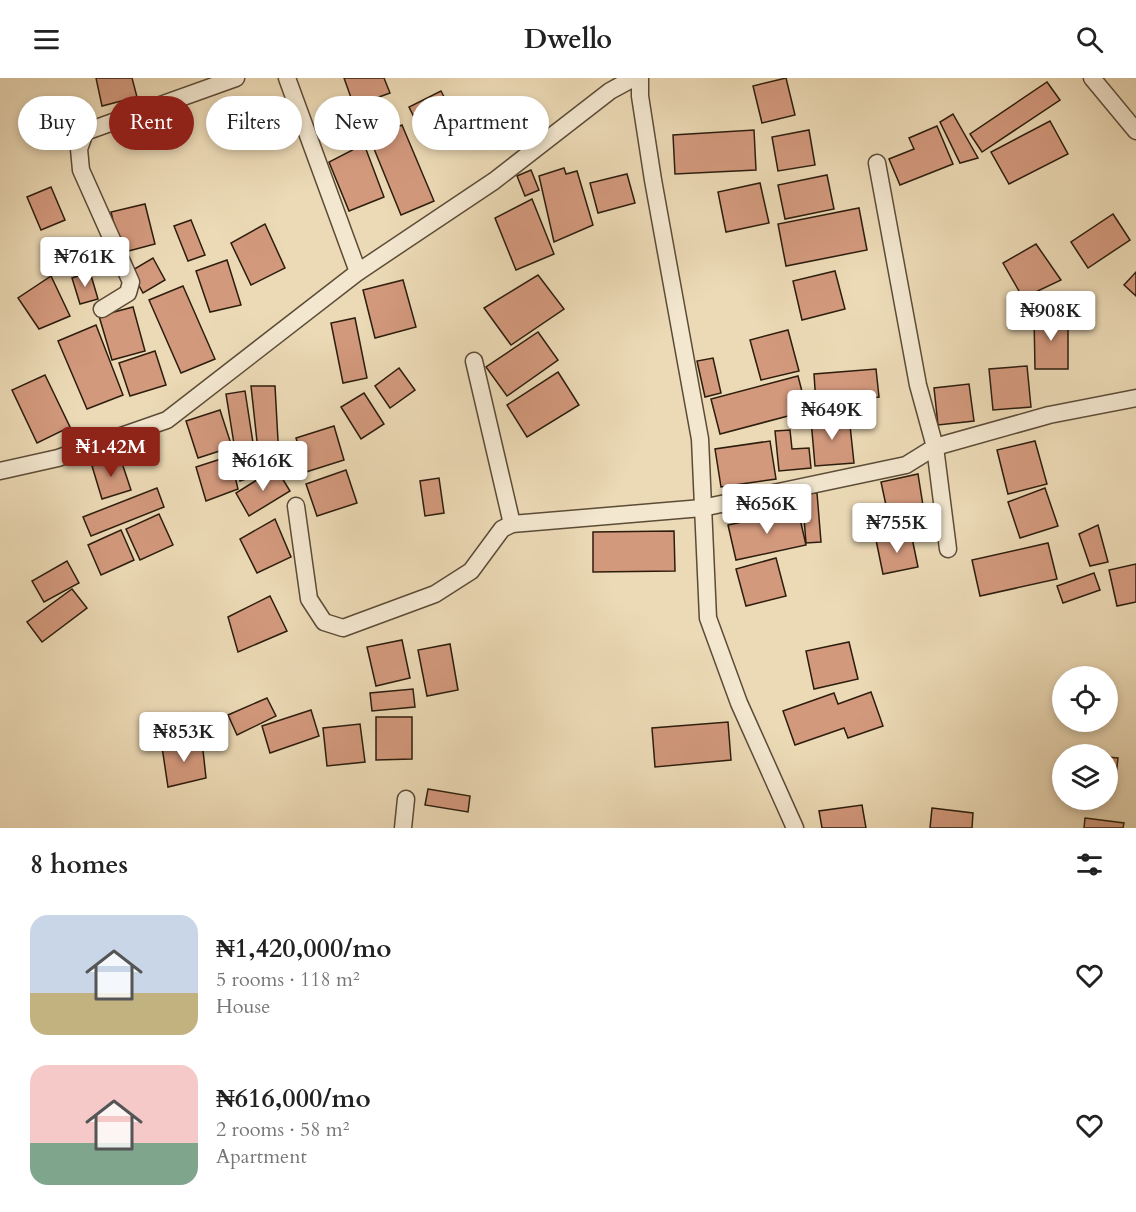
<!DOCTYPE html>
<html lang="en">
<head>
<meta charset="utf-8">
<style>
  :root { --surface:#fff; --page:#f2f2f2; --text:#222; --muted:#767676; --accent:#8f2418 }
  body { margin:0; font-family:Cardo,serif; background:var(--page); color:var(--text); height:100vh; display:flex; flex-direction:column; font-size:22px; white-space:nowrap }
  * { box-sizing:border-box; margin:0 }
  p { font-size:20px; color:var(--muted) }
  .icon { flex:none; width:33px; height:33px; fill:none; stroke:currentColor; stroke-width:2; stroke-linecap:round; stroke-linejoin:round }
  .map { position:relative; height:750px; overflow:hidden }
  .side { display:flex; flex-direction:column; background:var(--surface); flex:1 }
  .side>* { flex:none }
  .hud { position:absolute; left:18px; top:18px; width:600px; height:54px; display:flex; gap:12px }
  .controls { position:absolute; left:1052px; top:588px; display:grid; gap:12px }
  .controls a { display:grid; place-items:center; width:66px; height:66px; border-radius:50%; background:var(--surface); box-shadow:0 3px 9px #0003; font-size:30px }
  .price { position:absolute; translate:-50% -51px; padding:0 14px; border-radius:6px; background:#fff; color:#222; font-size:20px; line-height:39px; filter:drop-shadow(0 2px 3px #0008) }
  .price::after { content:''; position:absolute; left:50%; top:36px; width:18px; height:14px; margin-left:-9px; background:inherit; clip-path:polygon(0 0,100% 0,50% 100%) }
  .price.on { background:var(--accent); color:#fff }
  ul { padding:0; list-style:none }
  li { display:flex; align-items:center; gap:18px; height:150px; padding:0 30px }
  li span { display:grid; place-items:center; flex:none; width:168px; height:120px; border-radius:18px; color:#555 }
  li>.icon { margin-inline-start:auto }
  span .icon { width:72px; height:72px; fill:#fffc; stroke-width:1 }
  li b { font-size:26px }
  h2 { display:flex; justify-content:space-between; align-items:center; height:72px; padding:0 30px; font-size:26px }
  .pill { padding:0 21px; border-radius:27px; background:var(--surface); box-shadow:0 3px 9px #0003; font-size:21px; line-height:54px }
  .pill.on { background:var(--accent); color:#fff }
  header { display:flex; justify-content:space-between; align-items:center; height:78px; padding:0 30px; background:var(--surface); font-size:27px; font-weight:700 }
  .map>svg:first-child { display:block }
  .building { fill:#d3997d; stroke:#2c1d0d; stroke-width:1.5 }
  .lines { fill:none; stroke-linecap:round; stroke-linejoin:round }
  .minor-casing { stroke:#5c4c37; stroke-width:19 }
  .minor { stroke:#f3e7d0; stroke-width:16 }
</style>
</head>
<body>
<header><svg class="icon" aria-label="menu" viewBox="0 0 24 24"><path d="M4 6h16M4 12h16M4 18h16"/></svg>Dwello<svg class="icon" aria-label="search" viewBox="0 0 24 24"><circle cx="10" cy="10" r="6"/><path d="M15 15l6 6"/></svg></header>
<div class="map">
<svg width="1136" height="750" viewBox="0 0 1136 750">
  <rect width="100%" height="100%" fill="#ecdab6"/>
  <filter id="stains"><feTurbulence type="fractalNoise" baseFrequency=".00333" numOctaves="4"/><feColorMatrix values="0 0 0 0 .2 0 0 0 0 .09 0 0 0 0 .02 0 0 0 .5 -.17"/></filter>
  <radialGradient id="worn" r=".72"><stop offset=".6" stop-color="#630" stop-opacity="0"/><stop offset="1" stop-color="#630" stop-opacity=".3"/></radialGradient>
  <g class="building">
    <polygon points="96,0 132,0 137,19 102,28"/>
    <polygon points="344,0 384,0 390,15 354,28"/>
    <polygon points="786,0 795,37 762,45 753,8"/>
    <polygon points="1047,4 1060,22 982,74 970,56"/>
    <polygon points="441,13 461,51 428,67 409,29"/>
    <polygon points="953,36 978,80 960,85 940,44"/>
    <polygon points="1050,43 1068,76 1009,106 991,74"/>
    <polygon points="402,47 434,123 401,137 370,61"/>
    <polygon points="937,48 953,86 900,107 889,81 914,71 909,60"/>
    <polygon points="754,52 756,92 675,96 673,57"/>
    <polygon points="809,52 815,87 778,93 772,59"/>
    <polygon points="364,66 384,119 349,133 329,84"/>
    <polygon points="564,90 566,96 577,93 593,147 554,164 539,98"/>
    <polygon points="531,92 539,112 525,118 517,98"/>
    <polygon points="627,96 635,125 598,135 590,105"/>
    <polygon points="827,97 834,131 785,141 778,107"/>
    <polygon points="760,105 769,145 726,154 718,114"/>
    <polygon points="51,109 65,142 41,152 27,119"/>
    <polygon points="532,121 554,176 516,192 495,140"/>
    <polygon points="145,126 155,166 121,175 111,134"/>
    <polygon points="859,130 867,172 786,188 778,146"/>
    <polygon points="1113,136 1130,162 1088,190 1071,164"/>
    <polygon points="191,142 205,177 188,183 174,148"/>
    <polygon points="265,146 285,190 251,207 231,165"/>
    <polygon points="90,166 99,186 64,197 57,178"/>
    <polygon points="1036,166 1061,202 1023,220 1003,185"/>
    <polygon points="153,180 165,202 143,215 131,193"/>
    <polygon points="227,182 241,227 210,234 196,193"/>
    <polygon points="835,193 845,231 802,242 793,203"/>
    <polygon points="90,194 98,221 80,226 72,200"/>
    <polygon points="1136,194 1136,218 1124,207"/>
    <polygon points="538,197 564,231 511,267 484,230"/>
    <polygon points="51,198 70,238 39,251 18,220"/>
    <polygon points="403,202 416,249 375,260 363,212"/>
    <polygon points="183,208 215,281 181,295 149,222"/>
    <polygon points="133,229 145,273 112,282 99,238"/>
    <polygon points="1034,238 1068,238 1068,291 1035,291"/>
    <polygon points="355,240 367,300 343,305 331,245"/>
    <polygon points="96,247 123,317 87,331 58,263"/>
    <polygon points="788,252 799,293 761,302 750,262"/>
    <polygon points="538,254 558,282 507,318 486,289"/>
    <polygon points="155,273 166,307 130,318 119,285"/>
    <polygon points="713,280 721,315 705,319 697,283"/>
    <polygon points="1027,288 1031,329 993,332 989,291"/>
    <polygon points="399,290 415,312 390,330 375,308"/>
    <polygon points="876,291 879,319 816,326 814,296"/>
    <polygon points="558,294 579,327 527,359 507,327"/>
    <polygon points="45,297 70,349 37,365 12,312"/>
    <polygon points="798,298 807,333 720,356 711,321"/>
    <polygon points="969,306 974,343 938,347 934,310"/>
    <polygon points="251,308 275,308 279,381 259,382"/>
    <polygon points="245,313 258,397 240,403 226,316"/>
    <polygon points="364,315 384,346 361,361 341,329"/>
    <polygon points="220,332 232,369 198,380 186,343"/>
    <polygon points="849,338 854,385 815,388 811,342"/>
    <polygon points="334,348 344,382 306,394 296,360"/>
    <polygon points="790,352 792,371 809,370 811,390 779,393 775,353"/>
    <polygon points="770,363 776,401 721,409 715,371"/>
    <polygon points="1035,363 1047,406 1008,416 997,372"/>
    <polygon points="230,378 238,411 206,423 196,389"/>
    <polygon points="120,379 131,412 102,421 92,388"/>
    <polygon points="276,390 290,413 249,438 236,415"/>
    <polygon points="346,392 357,425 317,438 306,406"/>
    <polygon points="918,396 925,440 890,446 881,404"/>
    <polygon points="439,400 444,435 425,438 420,403"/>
    <polygon points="157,410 164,429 91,458 83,439"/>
    <polygon points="1045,410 1058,448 1020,460 1008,424"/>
    <polygon points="817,415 821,464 806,465 802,416"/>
    <polygon points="798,432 806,467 736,482 728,447"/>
    <polygon points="159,436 173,467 140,482 126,451"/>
    <polygon points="275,441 291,479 257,495 240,461"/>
    <polygon points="1098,447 1108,484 1090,488 1079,456"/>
    <polygon points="121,452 134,482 101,497 88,467"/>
    <polygon points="674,453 675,493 593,494 593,454"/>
    <polygon points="911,455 918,489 883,496 876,462"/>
    <polygon points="1048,465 1057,501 980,518 972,482"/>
    <polygon points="776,480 786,518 746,528 736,491"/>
    <polygon points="67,483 79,505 44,524 32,503"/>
    <polygon points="1136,486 1136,524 1117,528 1109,492"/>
    <polygon points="1094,495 1100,512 1063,525 1057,508"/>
    <polygon points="72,511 87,530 42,564 27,544"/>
    <polygon points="270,518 287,553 238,574 228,539"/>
    <polygon points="402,562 410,600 376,608 367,569"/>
    <polygon points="849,564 858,601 814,611 806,573"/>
    <polygon points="450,566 458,612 427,618 418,572"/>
    <polygon points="413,611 415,629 372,633 370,615"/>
    <polygon points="871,614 883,648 848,660 844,650 795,667 783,633 834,615 838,626"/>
    <polygon points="267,620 276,638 237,657 228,637"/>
    <polygon points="311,632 319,658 270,675 262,648"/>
    <polygon points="376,639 412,639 412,681 376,682"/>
    <polygon points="728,644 731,682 655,689 652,650"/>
    <polygon points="360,646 365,684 327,688 323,650"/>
    <polygon points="202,663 206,700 168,709 162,669"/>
    <polygon points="1107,679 1118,680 1115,707 1107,707"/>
    <polygon points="428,711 470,718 468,734 425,727"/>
    <polygon points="862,727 866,750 822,750 819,733"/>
    <polygon points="932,730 973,735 972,750 930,750"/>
    <polygon points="1085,740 1124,745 1123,750 1084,750"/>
  </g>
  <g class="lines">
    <defs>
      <g id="minor">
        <polyline points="287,0 358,194"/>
        <polyline points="640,0 640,18 653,102 700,361 708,540 739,625 795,750"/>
        <polyline points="1092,0 1136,53"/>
        <polyline points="102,231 128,215 131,204 81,92 79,71 85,54 236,0"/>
        <polyline points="474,283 512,446"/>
        <polyline points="0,393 58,380 167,342 358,194 494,103 610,13 634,0"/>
        <polyline points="296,428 309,521 324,544 343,550 435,516 471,493 502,451 512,446 702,430 906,387 935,369 918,307 877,85"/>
        <polyline points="948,471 935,369 1049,337 1136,320"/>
        <polyline points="403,750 406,721"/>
      </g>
    </defs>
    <use href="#minor" class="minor-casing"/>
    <use href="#minor" class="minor"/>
  </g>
  <rect width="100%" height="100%" filter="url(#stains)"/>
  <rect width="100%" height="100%" fill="url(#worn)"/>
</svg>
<div class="controls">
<a><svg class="icon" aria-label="locate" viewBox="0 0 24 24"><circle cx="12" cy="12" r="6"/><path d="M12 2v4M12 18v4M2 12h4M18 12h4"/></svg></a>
<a><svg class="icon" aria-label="layers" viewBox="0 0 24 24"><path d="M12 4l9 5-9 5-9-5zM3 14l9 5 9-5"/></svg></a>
</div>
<b class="price" style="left:85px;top:210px">₦761K</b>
<b class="price" style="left:1051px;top:264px">₦908K</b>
<b class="price" style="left:832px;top:363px">₦649K</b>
<b class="price on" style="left:111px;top:400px">₦1.42M</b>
<b class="price" style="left:263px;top:414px">₦616K</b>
<b class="price" style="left:767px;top:457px">₦656K</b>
<b class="price" style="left:897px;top:476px">₦755K</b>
<b class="price" style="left:184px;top:685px">₦853K</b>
<div class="hud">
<a class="pill">Buy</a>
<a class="pill on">Rent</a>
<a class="pill">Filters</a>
<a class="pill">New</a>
<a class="pill">Apartment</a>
</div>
</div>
<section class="side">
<h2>8 homes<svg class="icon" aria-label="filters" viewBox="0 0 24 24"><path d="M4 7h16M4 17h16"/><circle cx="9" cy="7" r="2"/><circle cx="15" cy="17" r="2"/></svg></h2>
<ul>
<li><span style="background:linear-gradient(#c9d6e8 65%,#c2b280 0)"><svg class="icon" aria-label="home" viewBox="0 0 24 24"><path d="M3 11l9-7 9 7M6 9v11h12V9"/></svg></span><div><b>₦1,420,000/mo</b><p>5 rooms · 118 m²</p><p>House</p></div><svg class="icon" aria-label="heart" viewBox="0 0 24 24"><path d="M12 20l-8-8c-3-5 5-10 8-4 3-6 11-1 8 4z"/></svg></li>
<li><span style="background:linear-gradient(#f6c9c9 65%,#7fa58c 0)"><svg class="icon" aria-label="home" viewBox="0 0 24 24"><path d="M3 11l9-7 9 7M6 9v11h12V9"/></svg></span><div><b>₦616,000/mo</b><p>2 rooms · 58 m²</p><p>Apartment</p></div><svg class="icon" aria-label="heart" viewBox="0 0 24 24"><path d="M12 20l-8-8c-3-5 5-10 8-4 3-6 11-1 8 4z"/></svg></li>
</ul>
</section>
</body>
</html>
